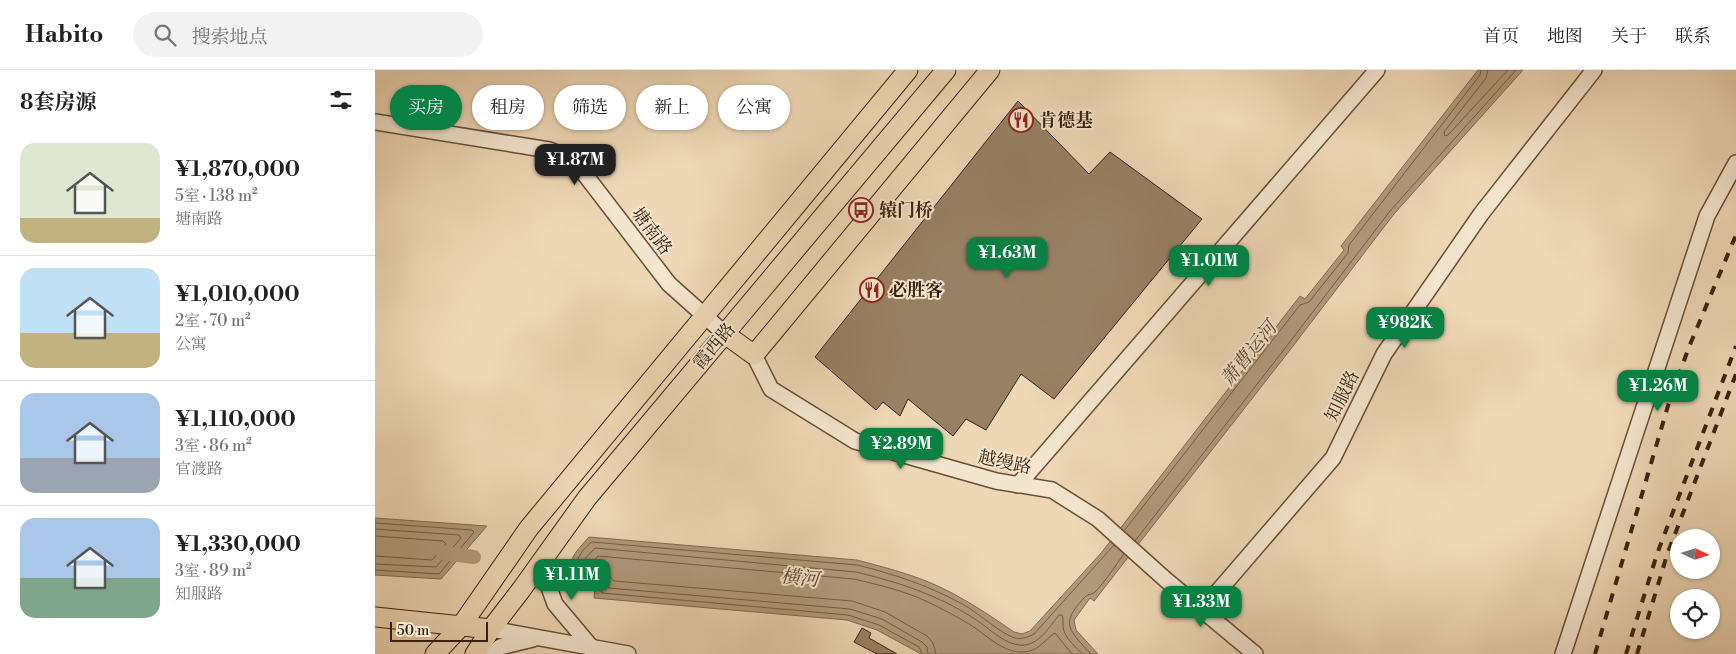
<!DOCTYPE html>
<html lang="zh">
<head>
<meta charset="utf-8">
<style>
  :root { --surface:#fff; --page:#f2f2f2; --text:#222; --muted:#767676; --line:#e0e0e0; --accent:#0b8043 }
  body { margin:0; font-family:"Libre Bodoni","Noto Serif SC",serif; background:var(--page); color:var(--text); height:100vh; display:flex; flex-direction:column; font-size:19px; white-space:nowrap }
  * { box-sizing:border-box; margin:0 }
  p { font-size:16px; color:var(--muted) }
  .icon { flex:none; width:28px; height:28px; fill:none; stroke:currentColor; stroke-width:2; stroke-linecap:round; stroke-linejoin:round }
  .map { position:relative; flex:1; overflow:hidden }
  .drawer { display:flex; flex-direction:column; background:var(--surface); width:375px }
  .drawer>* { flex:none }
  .banner { position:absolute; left:15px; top:15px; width:475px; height:45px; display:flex; gap:10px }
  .needle { width:32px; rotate:94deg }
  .buttons { position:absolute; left:1295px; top:459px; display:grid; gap:10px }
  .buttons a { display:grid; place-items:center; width:50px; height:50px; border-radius:50%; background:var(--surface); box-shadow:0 1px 4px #0004; font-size:25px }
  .scale { position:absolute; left:15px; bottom:12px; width:98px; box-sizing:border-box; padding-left:5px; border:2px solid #3b220d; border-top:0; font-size:14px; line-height:18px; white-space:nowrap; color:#3b220d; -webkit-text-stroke:4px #f4e5cf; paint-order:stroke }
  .price { position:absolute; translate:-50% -42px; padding:0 11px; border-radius:10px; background:var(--accent); color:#fff; font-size:16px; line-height:32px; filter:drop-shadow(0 1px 2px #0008) }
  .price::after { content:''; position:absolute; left:50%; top:30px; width:15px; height:11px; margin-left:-8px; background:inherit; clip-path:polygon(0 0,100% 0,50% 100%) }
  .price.on { background:#222; color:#fff }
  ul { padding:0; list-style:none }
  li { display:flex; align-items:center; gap:15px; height:125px; padding:0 20px }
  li+li { border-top:1px solid var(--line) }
  li span { display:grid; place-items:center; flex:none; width:140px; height:100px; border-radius:15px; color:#555 }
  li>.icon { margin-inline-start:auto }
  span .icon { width:60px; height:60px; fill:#fffc; stroke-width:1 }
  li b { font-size:21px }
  h2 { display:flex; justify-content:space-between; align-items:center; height:60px; padding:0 20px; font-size:21px }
  .pill { padding:0 18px; border-radius:22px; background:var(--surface); box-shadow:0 1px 4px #0004; font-size:18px; line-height:45px }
  .pill.on { background:var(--accent); color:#fff }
  header { display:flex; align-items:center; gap:30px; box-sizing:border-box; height:70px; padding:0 25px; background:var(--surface); border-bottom:1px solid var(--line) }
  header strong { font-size:24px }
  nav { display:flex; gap:28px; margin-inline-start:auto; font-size:18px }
  .search { width:350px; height:45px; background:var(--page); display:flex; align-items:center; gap:12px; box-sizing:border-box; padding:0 18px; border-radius:28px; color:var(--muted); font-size:19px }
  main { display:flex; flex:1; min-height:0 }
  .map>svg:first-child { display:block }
  .water { fill:#b1997c; stroke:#826950 }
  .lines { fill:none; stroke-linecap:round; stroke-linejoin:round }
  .shore { stroke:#765e44; stroke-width:1 }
  .canal { stroke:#b1997c; stroke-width:14 }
  .building { fill:#988064; stroke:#3b220d }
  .minor-casing { stroke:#684f37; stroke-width:18 }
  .major-casing { stroke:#3b220d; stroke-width:21 }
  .minor { stroke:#f4e5cf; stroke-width:15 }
  .major { stroke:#eed7b5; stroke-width:19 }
  .rail { stroke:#3b220d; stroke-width:4; stroke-dasharray:9 9; stroke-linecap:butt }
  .labels { text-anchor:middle; stroke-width:4; stroke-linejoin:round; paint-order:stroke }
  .poi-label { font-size:18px; font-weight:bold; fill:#3b220d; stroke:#f4e5cf; text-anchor:start }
  .street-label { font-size:18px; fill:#3b220d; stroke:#f4e5cf }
  .water-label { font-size:19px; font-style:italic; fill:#5e462e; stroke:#f4e5cf }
</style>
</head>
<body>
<header>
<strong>Habito</strong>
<div class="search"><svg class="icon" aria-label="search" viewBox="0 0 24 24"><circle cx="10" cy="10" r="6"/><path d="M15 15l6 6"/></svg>搜索地点</div>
<nav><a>首页</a><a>地图</a><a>关于</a><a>联系</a></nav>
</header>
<main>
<section class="drawer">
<h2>8套房源<svg class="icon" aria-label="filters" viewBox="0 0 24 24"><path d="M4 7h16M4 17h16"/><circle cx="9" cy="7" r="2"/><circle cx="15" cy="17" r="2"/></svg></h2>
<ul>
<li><span style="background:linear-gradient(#dfe7d0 75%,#c2b280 0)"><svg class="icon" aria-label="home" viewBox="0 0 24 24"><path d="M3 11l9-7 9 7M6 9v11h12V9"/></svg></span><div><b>¥1,870,000</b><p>5室 · 138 m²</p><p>塘南路</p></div></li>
<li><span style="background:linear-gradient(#bfe0f5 65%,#c2b280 0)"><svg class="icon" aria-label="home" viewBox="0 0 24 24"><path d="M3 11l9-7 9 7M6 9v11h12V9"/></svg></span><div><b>¥1,010,000</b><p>2室 · 70 m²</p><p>公寓</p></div></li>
<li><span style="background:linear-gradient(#a9c7e8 65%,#9aa5b1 0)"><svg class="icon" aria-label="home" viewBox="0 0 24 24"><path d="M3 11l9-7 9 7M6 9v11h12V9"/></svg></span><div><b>¥1,110,000</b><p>3室 · 86 m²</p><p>官渡路</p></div></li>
<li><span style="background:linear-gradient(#a9c7e8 60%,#7fa58c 0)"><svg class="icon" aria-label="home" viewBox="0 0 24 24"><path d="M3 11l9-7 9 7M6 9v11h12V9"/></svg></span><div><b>¥1,330,000</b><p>3室 · 89 m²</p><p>知服路</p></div></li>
</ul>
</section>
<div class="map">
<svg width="1361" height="584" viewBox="0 0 1361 584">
  <rect width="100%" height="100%" fill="#eed7b5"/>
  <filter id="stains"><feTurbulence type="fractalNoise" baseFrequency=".004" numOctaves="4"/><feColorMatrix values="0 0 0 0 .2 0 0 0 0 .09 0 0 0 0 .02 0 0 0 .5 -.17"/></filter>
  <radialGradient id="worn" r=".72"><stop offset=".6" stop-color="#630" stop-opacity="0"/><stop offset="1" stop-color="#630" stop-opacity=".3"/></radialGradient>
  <g class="water">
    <path d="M1103,0h45l-129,144 -104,136 -196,251 -4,-3 -16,22 2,10 22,24h-177l-44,-24 -30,-10 -253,-22 1,-11 -21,-2c-8,-25 -1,-30 15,-48l268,23c26,7 50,13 74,23 30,13 57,31 83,49l8,2 8,-3 72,-79 198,-256 5,3 39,-49 -3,-4z"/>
    <polygon points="0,448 112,456 66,509 0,505"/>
  </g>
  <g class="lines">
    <g class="shore">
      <polyline points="1113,0 1111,8 1069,62 1070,66 1073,65 1133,0"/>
      <polyline points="0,453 97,460 99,462 64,504 0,500"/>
      <polyline points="0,459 84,465 86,468 61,497 0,494"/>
      <polyline points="749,461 925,235 934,232 973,183 974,175 1105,5 1106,0"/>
      <polyline points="0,466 68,471 71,474 57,490 0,486"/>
      <polyline points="760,471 911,277 1015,141 1141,0"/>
      <path d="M547,584l-3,-7 -40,-22 -31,-10 -246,-22 -4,-10 -20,-4c-5,-16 2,-28 14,-37l265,23c37,9 73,21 107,40 16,9 32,25 48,32 7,3 15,1 22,-3l80,-89"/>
      <path d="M553,584l-1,-7 -5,-5 -40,-23 -32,-10 -241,-21 -8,-11 -18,-3v-13l12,-13 261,24c42,10 82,23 119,47 15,10 32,28 50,26 15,-2 25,-19 34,-30h3c2,5 0,11 2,16 3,9 12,16 18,23"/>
      <path d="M561,584l-3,-11 -6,-7 -42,-24 -33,-11 -238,-20 -9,-10 -13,-4 -2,-2 8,-9 256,23c25,6 51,12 74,23 14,7 28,14 41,22 17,10 33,29 54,28 15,0 21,-12 32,-19l17,21"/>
      <path d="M716,584c-22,-24 -32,-30 -6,-57 4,-4 7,-2 10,-5 11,-11 20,-26 29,-38"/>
    </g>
    <polyline class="canal" points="68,483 99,487"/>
  </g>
  <g class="building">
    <polygon points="643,31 714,104 735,82 827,149 679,329 646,304 611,360 591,349 578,366 533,329 525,346 508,332 501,340 440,287"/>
    <polygon points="487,558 496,563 494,568 522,584 502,584 479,572"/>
  </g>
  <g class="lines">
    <defs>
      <g id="minor">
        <polyline points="0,52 174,80 198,89 294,214 350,264"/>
        <polyline points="379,285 396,319 480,371 621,411 677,420 723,449 791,510 880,584"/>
        <polyline points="643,415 1002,0"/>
        <polyline points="170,485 171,509 180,534 217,578"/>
        <polyline points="827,540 958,388 1009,284 1106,144 1219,0"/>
        <polyline points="116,559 253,584"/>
        <polyline points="118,584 125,577 158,569"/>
        <polyline points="1188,584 1332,146 1361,93"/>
      </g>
      <g id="major">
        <polyline points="350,264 379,285 615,0"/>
        <polyline points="0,547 116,559"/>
        <polyline points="60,584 86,556 154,458 533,0"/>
        <polyline points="100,584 116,559 146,520 212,428 571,0"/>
      </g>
    </defs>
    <use href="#minor" class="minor-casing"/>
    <use href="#major" class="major-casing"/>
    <use href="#minor" class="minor"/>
    <use href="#major" class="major"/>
    <g class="rail">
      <polyline points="1220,584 1295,329 1314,277 1361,165"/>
      <polyline points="1251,584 1282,484 1361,276"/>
      <polyline points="1262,584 1292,485 1361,304"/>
    </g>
  </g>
  <defs>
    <symbol id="restaurant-ring" viewBox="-11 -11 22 22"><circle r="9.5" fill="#f4e5cf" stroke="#8f2418" stroke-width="1.5"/><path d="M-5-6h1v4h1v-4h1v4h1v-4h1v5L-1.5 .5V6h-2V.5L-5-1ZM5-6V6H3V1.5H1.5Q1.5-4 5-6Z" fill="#8f2418"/></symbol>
    <symbol id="bus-ring" viewBox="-11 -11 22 22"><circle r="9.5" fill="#f4e5cf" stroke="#8f2418" stroke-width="1.5"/><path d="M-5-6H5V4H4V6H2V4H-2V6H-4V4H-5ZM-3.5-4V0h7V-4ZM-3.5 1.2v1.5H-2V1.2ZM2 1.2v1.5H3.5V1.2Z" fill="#8f2418"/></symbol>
  </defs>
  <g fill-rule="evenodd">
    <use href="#restaurant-ring" x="632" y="36" width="28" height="28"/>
    <use href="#bus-ring" x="472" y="126" width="28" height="28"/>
    <use href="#restaurant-ring" x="483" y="206" width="28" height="28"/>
  </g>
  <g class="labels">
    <g class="poi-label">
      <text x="664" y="56">肯德基</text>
      <text x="504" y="146">辕门桥</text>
      <text x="514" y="226">必胜客</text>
    </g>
    <g class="street-label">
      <text transform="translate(277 161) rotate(53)" y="6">塘南路</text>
      <text transform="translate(339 276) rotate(-50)" y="6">霞西路</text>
      <text transform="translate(967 326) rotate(-64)" y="6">知服路</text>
      <text transform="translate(630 392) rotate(12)" y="6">越缦路</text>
    </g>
    <g class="water-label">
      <text transform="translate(873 283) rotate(-51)" y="7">萧曹运河</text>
      <text transform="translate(425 507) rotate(6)" y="7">横河</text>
    </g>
  </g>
  <rect width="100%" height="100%" filter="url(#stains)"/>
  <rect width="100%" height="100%" fill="url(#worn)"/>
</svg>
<div class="buttons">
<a><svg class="needle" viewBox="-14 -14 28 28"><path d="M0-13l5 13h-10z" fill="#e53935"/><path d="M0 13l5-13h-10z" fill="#767676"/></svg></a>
<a><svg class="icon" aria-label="locate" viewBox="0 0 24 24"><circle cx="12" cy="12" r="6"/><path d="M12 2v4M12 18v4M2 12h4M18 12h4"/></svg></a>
</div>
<div class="scale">50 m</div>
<b class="price on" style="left:200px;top:116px">¥1.87M</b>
<b class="price" style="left:632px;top:209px">¥1.63M</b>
<b class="price" style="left:834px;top:217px">¥1.01M</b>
<b class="price" style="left:1030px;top:279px">¥982K</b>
<b class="price" style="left:1283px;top:342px">¥1.26M</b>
<b class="price" style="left:526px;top:400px">¥2.89M</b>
<b class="price" style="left:197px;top:531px">¥1.11M</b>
<b class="price" style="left:826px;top:558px">¥1.33M</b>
<div class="banner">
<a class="pill on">买房</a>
<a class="pill">租房</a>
<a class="pill">筛选</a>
<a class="pill">新上</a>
<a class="pill">公寓</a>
</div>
</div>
</main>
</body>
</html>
